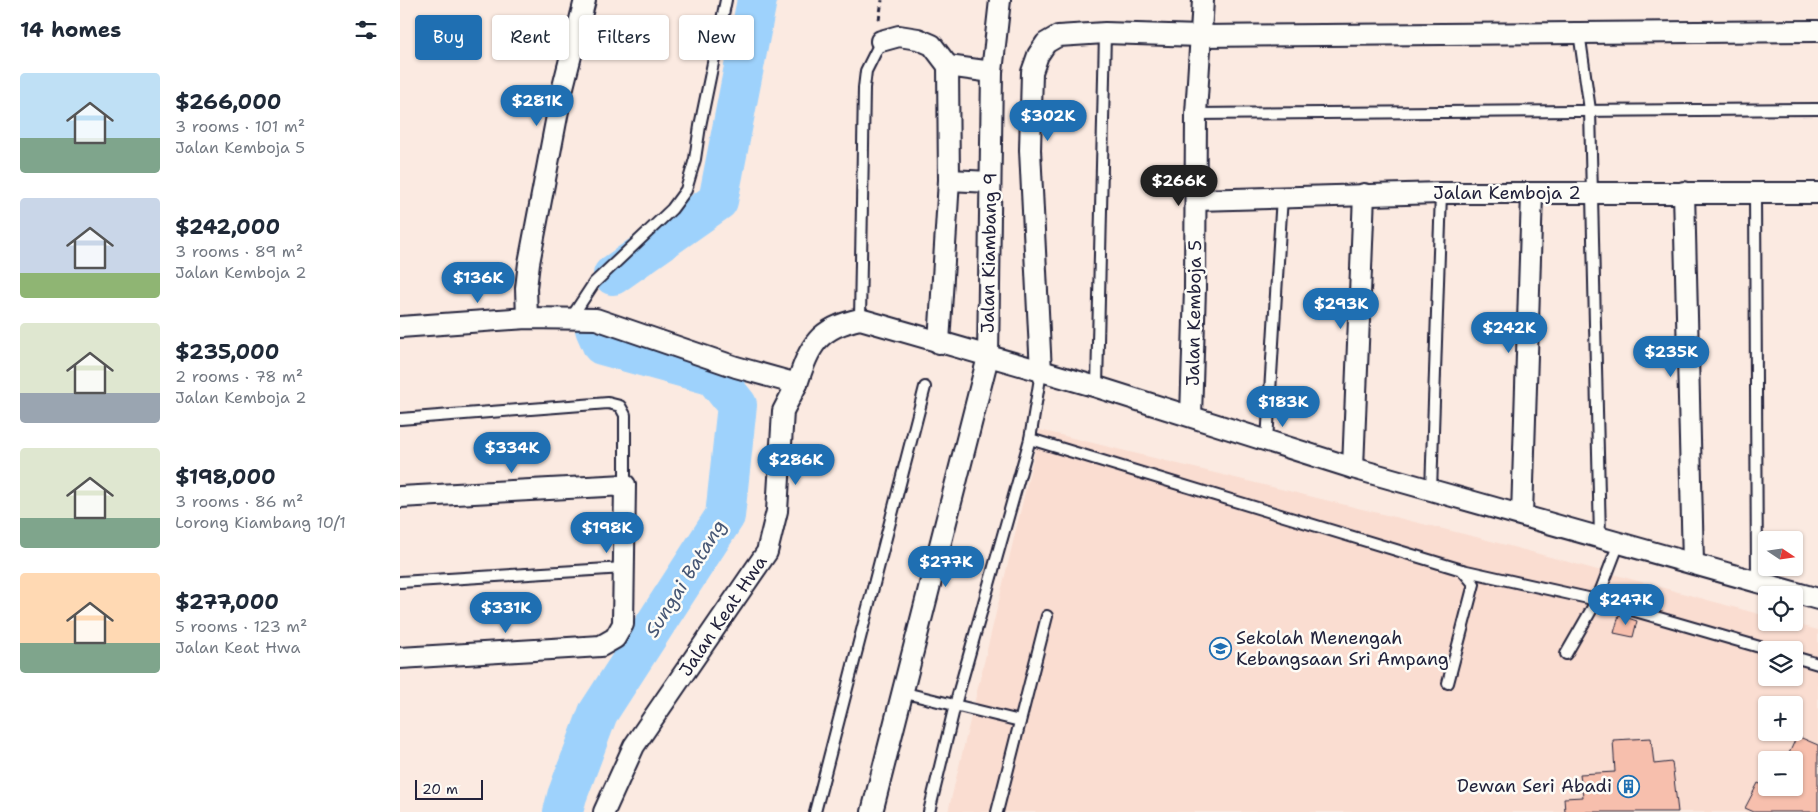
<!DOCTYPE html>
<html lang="en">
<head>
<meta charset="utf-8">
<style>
  :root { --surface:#fff; --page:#f6f6f7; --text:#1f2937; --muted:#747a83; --accent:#1f6fb2 }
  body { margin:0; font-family:"Shantell Sans",sans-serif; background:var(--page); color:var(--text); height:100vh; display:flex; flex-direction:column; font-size:19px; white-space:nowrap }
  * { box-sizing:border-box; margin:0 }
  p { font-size:16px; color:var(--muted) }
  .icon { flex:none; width:28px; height:28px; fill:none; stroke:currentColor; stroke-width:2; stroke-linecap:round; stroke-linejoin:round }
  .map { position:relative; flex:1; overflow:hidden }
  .details { display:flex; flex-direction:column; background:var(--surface); width:400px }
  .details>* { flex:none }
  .hud { position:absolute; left:15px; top:15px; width:475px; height:45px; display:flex; gap:10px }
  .needle { width:32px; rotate:103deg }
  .tools { position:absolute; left:1358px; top:531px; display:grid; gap:10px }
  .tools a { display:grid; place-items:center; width:45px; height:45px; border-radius:5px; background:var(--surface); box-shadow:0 1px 4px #0004; font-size:25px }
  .scale { position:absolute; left:15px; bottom:12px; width:68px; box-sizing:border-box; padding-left:5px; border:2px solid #22223b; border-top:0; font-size:14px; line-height:18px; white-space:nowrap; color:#22223b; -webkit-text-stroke:4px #fdfcf7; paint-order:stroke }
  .price { position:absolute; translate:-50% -42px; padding:0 11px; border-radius:18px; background:var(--accent); color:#fff; font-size:16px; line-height:32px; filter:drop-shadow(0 1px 2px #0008) }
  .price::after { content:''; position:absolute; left:50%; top:30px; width:15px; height:11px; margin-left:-8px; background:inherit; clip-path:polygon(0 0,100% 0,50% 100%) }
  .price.current { background:#222; color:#fff }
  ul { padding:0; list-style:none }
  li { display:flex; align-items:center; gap:15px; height:125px; padding:0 20px }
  li span { display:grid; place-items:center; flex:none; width:140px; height:100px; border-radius:5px; color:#555 }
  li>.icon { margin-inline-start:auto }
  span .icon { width:60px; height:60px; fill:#fffc; stroke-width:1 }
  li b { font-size:21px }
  h2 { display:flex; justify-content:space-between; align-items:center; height:60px; padding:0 20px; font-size:21px }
  .pill { padding:0 18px; border-radius:5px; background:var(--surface); box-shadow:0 1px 4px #0004; font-size:18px; line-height:45px }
  .pill.current { background:var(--accent); color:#fff }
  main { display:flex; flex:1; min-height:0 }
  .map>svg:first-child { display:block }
  .built { fill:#faddd1; fill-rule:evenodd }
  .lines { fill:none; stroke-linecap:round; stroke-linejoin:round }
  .river { stroke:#9ed2fc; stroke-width:40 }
  .building { fill:#f7bfad; stroke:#22223b }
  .service-casing { stroke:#22223b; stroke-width:14 }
  .minor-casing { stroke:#22223b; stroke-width:24 }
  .path { stroke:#22223b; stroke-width:3; stroke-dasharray:5 4; stroke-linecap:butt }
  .service { stroke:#fdfcf7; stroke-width:10 }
  .minor { stroke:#fdfcf7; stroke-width:20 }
  .labels { text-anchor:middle; stroke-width:5; stroke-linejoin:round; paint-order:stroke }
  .street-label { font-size:18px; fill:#22223b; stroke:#fdfcf7 }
  .poi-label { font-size:18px; fill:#22223b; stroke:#fdfcf7; text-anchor:start }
  .water-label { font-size:19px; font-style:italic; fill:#475775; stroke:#fdfcf7 }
</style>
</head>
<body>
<main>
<section class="details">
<h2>14 homes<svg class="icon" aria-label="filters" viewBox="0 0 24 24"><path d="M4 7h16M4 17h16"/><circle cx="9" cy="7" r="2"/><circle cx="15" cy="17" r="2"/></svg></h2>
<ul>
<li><span style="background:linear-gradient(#bfe0f5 65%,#7fa58c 0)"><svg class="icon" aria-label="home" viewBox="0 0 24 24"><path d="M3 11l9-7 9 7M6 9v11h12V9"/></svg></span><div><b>$266,000</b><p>3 rooms · 101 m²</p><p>Jalan Kemboja 5</p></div></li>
<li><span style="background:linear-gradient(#c9d6e8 75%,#8fb573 0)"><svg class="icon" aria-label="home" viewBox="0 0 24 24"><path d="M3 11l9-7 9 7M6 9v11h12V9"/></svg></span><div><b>$242,000</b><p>3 rooms · 89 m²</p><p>Jalan Kemboja 2</p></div></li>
<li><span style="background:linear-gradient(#dfe7d0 70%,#9aa5b1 0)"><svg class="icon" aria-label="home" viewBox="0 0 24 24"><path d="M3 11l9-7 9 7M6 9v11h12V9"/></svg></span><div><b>$235,000</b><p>2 rooms · 78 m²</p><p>Jalan Kemboja 2</p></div></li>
<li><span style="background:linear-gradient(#dfe7d0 70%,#7fa58c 0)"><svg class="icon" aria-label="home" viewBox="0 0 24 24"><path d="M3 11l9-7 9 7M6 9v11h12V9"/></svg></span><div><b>$198,000</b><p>3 rooms · 86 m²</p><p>Lorong Kiambang 10/1</p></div></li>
<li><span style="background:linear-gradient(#ffd9b3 70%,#7fa58c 0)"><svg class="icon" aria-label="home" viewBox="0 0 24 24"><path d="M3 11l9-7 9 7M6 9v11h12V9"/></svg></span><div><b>$277,000</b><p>5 rooms · 123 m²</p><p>Jalan Keat Hwa</p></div></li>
</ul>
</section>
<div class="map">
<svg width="1418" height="812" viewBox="0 0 1418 812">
  <rect width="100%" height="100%" fill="#fbeae1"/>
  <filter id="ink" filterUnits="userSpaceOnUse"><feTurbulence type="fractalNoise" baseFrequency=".02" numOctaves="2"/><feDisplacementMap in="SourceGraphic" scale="10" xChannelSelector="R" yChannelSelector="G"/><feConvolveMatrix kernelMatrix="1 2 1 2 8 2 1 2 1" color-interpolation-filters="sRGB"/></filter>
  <g filter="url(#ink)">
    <path class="built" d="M640,430l440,108 286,78v6l25,1 27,7v182h-870zM1366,650h28v28h-28zM1366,705h28v27h-28zM1366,760h28v28h-28z"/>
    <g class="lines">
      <g class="river">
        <polyline points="213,275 318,201 357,0"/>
        <polyline points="163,812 167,796 198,713 325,516 337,405 314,376 202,345 195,329"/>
      </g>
    </g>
    <g class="building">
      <polygon points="1219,615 1237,621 1233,637 1214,633"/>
      <polygon points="1397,736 1418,745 1418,812 1354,812 1345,808 1358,783 1372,789 1373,788 1394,788 1394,760 1386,760"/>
      <polygon points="1251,738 1254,764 1272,762 1278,812 1165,812 1164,798 1183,797 1180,774 1215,772 1213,740"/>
    </g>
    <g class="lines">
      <defs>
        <g id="service">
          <polyline points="1179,32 1190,110 1200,538"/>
          <polyline points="796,114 1418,109"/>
          <polyline points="1355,194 1357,580"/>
          <polyline points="171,318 194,283 272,209 286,190 295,159 300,126 326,0"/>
          <polyline points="460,319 464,88 466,71 481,41"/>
          <polyline points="697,387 705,33"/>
          <polyline points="0,419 208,403 220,406 225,415 225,485"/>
          <polyline points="630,439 1062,570 1074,584 1048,683"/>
          <polyline points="867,441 882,196"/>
          <polyline points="1031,491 1041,193"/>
          <polyline points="1062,570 1197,600 1370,650"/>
          <polyline points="0,582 224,568"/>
          <polyline points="1166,654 1197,600 1219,543"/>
          <polyline points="1394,657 1418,664"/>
          <polyline points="501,692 620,721"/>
          <polyline points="415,812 525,387"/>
          <polyline points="529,812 555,705 630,439 641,372"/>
          <polyline points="597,812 647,616"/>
        </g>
        <g id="minor">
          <polyline points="481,41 499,36 518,39 532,45 548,66 549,180 539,343"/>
          <polyline points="548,66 592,72"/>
          <polyline points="549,180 590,182"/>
          <polyline points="1284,192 1293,563"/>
          <polyline points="797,200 1041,193 1418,193"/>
          <polyline points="127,318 126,288 129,263 161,95 185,0"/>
          <polyline points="0,327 127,318 196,319 336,367 397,384 383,411 377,511 367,552 234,746 204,812"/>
          <polyline points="641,372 630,150 632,72 638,55 646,43 658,36 705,33 800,36 1418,31"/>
          <path d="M397,384c13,-39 21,-56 63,-65l237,68 256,81 465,131"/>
          <polyline points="791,416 795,288 796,114 803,0"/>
          <polyline points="953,468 964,194"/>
          <polyline points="0,497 225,485 223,624 215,638 201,646 0,658"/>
          <polyline points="1122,515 1132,194"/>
          <polyline points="472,812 588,357 592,72 600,0"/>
        </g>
      </defs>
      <use href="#service" class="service-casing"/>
      <use href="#minor" class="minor-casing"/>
      <polyline class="path" points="479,20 482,0"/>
      <use href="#service" class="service"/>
      <use href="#minor" class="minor"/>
    </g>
  </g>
  <defs>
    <symbol id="school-ring" viewBox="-11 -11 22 22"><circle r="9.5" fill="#fdfcf7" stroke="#1f6fb2" stroke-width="1.5"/><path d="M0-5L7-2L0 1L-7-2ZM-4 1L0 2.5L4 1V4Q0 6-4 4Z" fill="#1f6fb2"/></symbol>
    <symbol id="building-ring" viewBox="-11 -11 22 22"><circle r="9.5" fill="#fdfcf7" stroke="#1f6fb2" stroke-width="1.5"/><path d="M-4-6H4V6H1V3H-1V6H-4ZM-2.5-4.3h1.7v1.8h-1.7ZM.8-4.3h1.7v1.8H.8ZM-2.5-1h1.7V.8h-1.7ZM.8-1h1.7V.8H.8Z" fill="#1f6fb2"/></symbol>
  </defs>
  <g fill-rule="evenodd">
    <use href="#school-ring" x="808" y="636" width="25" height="25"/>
    <use href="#building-ring" x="1216" y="774" width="25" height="25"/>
  </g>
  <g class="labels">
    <g class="street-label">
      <text x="1107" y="199">Jalan Kemboja 2</text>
      <text transform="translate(589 253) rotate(-89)" y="6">Jalan Kiambang 9</text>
      <text transform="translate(794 313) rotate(-89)" y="6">Jalan Kemboja 5</text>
      <text transform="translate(323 616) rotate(-56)" y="6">Jalan Keat Hwa</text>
    </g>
    <g class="poi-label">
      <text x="836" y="644">Sekolah Menengah<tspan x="836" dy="21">Kebangsaan Sri Ampang</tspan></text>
      <text x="1212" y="792" text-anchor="end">Dewan Seri Abadi</text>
    </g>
    <g class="water-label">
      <text transform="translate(285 578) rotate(-58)" y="7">Sungai Batang</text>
    </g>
  </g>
</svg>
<div class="tools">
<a><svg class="needle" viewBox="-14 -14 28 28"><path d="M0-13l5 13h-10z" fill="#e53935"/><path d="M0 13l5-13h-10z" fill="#747a83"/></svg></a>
<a><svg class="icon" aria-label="locate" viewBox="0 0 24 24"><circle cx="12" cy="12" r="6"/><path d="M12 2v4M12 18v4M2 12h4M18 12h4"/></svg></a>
<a><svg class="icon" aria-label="layers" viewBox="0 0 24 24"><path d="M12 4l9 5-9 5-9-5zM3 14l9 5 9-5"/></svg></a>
<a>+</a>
<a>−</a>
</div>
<div class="scale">20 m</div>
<b class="price" style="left:137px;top:127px">$281K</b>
<b class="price" style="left:648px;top:142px">$302K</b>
<b class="price current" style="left:779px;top:207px">$266K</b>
<b class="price" style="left:78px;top:304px">$136K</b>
<b class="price" style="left:941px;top:330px">$293K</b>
<b class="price" style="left:1109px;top:354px">$242K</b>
<b class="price" style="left:1271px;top:378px">$235K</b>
<b class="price" style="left:883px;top:428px">$183K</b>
<b class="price" style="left:112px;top:474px">$334K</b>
<b class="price" style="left:396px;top:486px">$286K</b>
<b class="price" style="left:207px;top:554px">$198K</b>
<b class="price" style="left:546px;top:588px">$277K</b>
<b class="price" style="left:1226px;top:626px">$247K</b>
<b class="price" style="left:106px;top:634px">$331K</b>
<div class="hud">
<a class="pill current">Buy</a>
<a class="pill">Rent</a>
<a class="pill">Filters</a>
<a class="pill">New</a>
</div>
</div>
</main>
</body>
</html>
